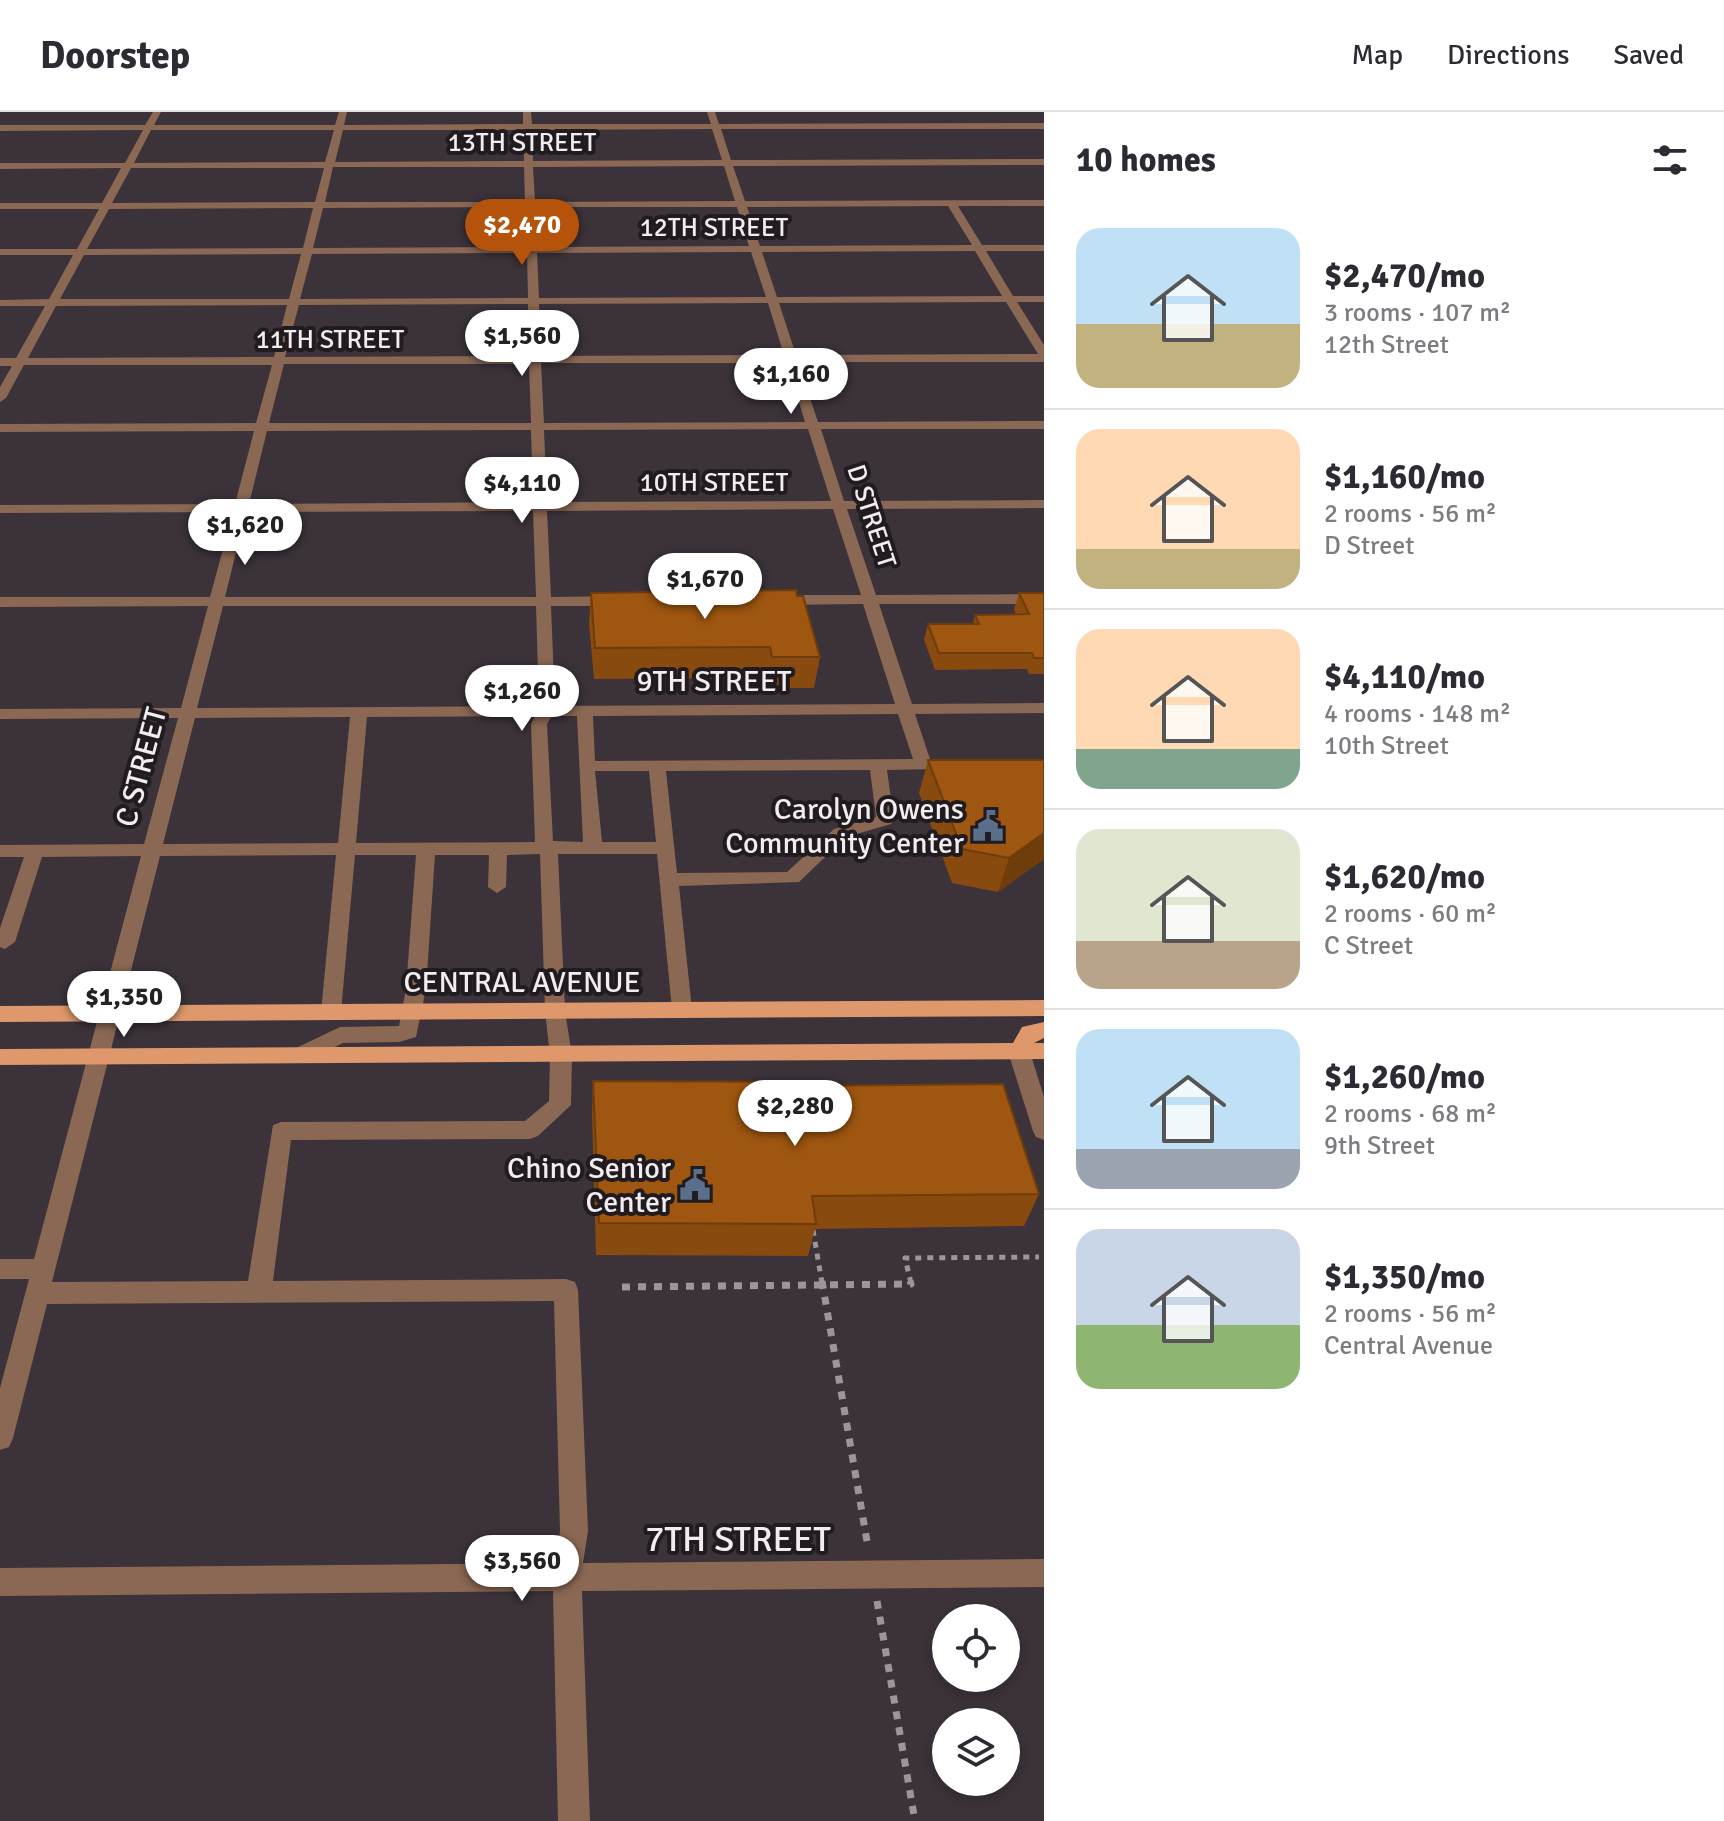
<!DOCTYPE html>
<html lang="en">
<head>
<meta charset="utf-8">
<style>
  :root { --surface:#fff; --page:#f7f7f7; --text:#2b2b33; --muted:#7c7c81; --line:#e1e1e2; --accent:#b45309 }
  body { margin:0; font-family:Signika,sans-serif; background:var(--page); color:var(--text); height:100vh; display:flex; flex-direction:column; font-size:30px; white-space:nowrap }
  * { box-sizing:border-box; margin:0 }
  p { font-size:26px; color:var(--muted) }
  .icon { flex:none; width:44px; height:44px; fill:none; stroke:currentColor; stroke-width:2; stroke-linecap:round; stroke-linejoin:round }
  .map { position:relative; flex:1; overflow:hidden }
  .side { display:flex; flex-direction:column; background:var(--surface); width:680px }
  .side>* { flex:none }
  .fabs { position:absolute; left:932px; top:1492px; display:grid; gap:16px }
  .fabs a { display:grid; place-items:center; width:88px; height:88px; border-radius:50%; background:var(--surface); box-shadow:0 4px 12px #0003; font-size:40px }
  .price { position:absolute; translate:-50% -68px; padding:0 18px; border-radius:28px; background:#fff; color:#222; font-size:26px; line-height:52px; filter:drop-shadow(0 2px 4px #0008) }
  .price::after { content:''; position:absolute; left:50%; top:48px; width:24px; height:18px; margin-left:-12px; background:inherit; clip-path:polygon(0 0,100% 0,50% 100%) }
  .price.current { background:var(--accent); color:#fff }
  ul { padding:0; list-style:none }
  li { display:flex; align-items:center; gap:24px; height:200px; padding:0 32px }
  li+li { border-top:2px solid var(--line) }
  li span { display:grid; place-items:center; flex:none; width:224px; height:160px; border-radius:24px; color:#555 }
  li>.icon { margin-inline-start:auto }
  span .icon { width:96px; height:96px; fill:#fffc; stroke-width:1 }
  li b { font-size:34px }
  h2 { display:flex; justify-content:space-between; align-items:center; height:96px; padding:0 32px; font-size:34px }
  header { display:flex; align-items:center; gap:48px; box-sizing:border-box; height:112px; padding:0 40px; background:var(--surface); border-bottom:2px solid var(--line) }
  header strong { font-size:38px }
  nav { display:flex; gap:44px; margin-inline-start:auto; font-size:28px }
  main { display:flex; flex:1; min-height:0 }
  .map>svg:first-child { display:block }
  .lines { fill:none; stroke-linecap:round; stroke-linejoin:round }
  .path-far1 { stroke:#9d959c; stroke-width:5; stroke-dasharray:6 6; stroke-linecap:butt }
  .path { stroke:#9d959c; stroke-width:7; stroke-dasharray:8 8; stroke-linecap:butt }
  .minor { fill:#8a6853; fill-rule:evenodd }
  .major { fill:#de986c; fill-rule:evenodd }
  .wall { fill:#884a0e }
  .shaded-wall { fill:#6f3c0b }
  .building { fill:#9e5610; stroke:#6f3c0b; stroke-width:2 }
  .labels { text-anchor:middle; stroke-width:8; stroke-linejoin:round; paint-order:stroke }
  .far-street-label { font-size:26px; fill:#f2ecf1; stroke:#1f1b1f }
  .street-label { font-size:30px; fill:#f2ecf1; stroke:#1f1b1f }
  .poi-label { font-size:30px; fill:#f2ecf1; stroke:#1f1b1f; text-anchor:end }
  .near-street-label { font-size:36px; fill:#f2ecf1; stroke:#1f1b1f }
</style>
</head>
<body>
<header>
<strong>Doorstep</strong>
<nav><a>Map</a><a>Directions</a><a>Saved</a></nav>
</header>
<main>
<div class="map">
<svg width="1044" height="1709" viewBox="0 0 1044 1709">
  <rect width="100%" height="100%" fill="#3b323a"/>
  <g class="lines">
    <g class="path-far1">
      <polyline points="813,1118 822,1171"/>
      <polyline points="911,1171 905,1146 1039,1145"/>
    </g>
    <g class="path">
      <polyline points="822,1169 868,1435"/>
      <polyline points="622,1175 911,1172 910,1169"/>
      <polyline points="877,1489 915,1709"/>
    </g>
    <g class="minor">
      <path d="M153,0h8l-7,13h181l4,-13h8l-3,13 179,-1v-12h8l1,12h179l-4,-12h8l4,12 325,-1v6h-323l10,31 313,-1v6l-311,1 12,35 299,-1v6h-86l24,39h62v6h-58l27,45h31v6h-27l27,43v17h-246l20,60 226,-1v8h-223l23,72 200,-1v8l-197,1 29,86 168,-1v10h-165l33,100 132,-1v10l-129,1 15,45 12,1 3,4 -9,5 -49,1 7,50 -3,4 -45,13 -47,45 -120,4 13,124 -3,5h-14l-3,-5 -15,-156h-99l7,157 7,45 -1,49 -33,31 -8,3 -239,1 -18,141 293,-2 9,3 3,8 10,241 -5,32 461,-4v28l-462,4 8,230h-32l-5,-230 -553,5v-28l555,-5 5,-32 -6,-230 -507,3 -34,134 -4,9 -9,3v-62l29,-109h-29v-20h34l107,-403 -99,1 -27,85 -10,7 -5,-2v-19l24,-71h-24v-12l144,-1 34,-126 -178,1v-10l181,-1 27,-102 -208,1v-10h210l23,-85 -233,1v-8l235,-1 19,-73 -254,1v-8l256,-1 16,-58h-248l-18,33 -6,4v-15l12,-21h-12v-8h16l29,-52h-45v-6l49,-1 24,-44h-73v-6h77l22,-40h-99v-6h102l19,-35 -121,1v-6h125l18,-33 -143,1v-6h145zM712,17l10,31 -189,1 -1,-31zM151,18h183l-9,32 -191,1zM343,18h180l1,31 -189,1zM724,54l11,35 -200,1 -2,-35zM333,55h191l1,35h-200zM131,56h193l-9,34 -203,1zM948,94l24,39 -212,1 -13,-39zM525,95l1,40 -213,1 10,-40zM535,95h202l12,39 -212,1zM313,96l-10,40 -216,1 22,-40zM975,139l27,45 -225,1 -15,-45zM751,140l15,45 -227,1 -2,-45zM527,141l1,45 -228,1 12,-45zM301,142l-12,45h-229l24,-44zM1006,190l32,52 -242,1 -17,-52zM768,191l16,52 -243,1 -2,-52zM528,192l1,52 -244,1 14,-52zM287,193l-13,52 -246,1 28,-52zM541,251h246l18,59 -261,1zM284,252h245l2,59h-262zM808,317l23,72 -284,1 -3,-72zM531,318l2,72 -284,2 18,-73zM833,397l28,86h-85l-8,5 8,5 87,-1 32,100 -340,2 -4,-100h65l8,-5 -8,-5 -65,1 -4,-86zM533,399l3,86h-311l21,-85zM223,494h313l3,100 -342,2zM898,602l15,45 -318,2 -2,-45zM535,604l-4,8 4,118 -179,1 11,-126zM552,604h25l6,126 -30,-1 -6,-117zM350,605l-12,126 -175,1 32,-126zM870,658l6,47 -42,12 -47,43 -110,1 -11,-102zM595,659h54l7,71h-54zM540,742l5,157 5,45 -1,45 -24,20 -244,1 -8,3 -25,156 -196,1 108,-426 176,-1 -15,157 3,5h14l3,-5 14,-157h61l-10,134 -7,37 -59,1 -44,21 -4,6 4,6 7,2 40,-19 56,-1 17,-5 10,-48 9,-134h54l-1,32 9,6 9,-6 1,-32z"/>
      <polygon points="1019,932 1026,934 1030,940 1044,985 1044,1028 1036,1025 1033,1019 1008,940 1012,934"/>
    </g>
    <g class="major">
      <polygon points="1044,888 1044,904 0,910 0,894"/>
      <polygon points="1044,910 1044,926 1034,931 1044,931 1044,947 0,953 0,937 1013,931 1022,915"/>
    </g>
  </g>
  <g class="wall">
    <polygon points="591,481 820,545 814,576 768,576 765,566 594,567 589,512"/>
    <polygon points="1019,481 1044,481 1044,562 1029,562 1027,557 935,558 924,528 928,512 973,512 975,503 1016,503 1014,497"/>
    <polygon points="928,648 1044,648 1044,747 998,780 952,771 919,681"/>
    <polygon points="593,969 794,974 1039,1082 1024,1114 815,1117 808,1144 596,1143 592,1002"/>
  </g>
  <polygon class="shaded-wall" points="1044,721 1044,747 998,780 1009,746"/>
  <g class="building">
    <polygon points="796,478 797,484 803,484 820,545 772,545 770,535 595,536 591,481"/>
    <polygon points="1019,481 1044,481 1044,546 1034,546 1032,541 939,541 928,512 979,512 975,503 1029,502"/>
    <polygon points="928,648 1044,648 1044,721 1009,746 962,737"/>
    <polygon points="593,969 793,970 794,974 1003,972 1039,1082 812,1084 816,1112 599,1111"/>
  </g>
  <defs>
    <symbol id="civic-bare" viewBox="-9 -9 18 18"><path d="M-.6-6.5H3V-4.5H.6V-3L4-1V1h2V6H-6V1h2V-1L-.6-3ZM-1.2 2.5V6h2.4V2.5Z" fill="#5c6f8a" stroke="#1f1b1f" stroke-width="2.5" paint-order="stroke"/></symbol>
  </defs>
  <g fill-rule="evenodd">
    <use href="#civic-bare" x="966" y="692" width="44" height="44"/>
    <use href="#civic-bare" x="673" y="1051" width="44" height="44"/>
  </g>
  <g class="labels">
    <g class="far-street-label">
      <text x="522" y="39">13TH STREET</text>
      <text x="714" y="124">12TH STREET</text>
      <text x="330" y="236">11TH STREET</text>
      <text x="714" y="379">10TH STREET</text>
      <text transform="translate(872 404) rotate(72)" y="9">D STREET</text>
    </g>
    <g class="street-label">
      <text x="714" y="579">9TH STREET</text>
      <text transform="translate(141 655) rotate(-75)" y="10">C STREET</text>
      <text x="522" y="880">CENTRAL AVENUE</text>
    </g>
    <g class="poi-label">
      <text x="964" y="707">Carolyn Owens<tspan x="964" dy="34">Community Center</tspan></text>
      <text x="671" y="1066">Chino Senior<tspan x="671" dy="34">Center</tspan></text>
    </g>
    <g class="near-street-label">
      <text x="738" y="1439">7TH STREET</text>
    </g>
  </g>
</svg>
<div class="fabs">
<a><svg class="icon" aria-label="locate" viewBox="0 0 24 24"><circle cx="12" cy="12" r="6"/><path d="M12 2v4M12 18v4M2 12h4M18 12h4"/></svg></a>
<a><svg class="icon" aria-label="layers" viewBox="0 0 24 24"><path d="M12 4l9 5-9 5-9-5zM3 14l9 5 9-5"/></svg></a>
</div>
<b class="price current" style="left:522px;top:155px">$2,470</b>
<b class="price" style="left:522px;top:266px">$1,560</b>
<b class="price" style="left:791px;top:304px">$1,160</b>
<b class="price" style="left:522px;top:413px">$4,110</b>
<b class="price" style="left:245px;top:455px">$1,620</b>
<b class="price" style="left:705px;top:509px">$1,670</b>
<b class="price" style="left:522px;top:621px">$1,260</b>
<b class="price" style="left:124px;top:927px">$1,350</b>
<b class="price" style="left:795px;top:1036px">$2,280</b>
<b class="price" style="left:522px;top:1491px">$3,560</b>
</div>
<section class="side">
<h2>10 homes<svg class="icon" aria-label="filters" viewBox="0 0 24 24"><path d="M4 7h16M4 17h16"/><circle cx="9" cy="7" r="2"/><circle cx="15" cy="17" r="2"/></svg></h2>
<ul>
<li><span style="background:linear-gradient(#bfe0f5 60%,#c2b280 0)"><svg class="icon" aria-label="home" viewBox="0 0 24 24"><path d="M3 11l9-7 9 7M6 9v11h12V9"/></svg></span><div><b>$2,470/mo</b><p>3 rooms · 107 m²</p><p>12th Street</p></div></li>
<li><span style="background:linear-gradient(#ffd9b3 75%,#c2b280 0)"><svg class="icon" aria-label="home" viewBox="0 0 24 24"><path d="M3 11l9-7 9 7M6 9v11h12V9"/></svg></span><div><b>$1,160/mo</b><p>2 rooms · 56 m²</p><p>D Street</p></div></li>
<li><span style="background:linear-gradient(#ffd9b3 75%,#7fa58c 0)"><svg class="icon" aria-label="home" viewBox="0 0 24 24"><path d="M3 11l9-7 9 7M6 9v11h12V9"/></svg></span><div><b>$4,110/mo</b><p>4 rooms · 148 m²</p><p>10th Street</p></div></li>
<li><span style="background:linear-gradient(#dfe7d0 70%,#b9a48a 0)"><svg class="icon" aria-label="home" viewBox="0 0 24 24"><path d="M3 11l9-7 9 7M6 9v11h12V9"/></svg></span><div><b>$1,620/mo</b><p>2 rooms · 60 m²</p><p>C Street</p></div></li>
<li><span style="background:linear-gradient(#bfe0f5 75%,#9aa5b1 0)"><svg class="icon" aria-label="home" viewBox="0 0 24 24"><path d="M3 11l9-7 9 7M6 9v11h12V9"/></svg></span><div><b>$1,260/mo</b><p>2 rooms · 68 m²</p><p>9th Street</p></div></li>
<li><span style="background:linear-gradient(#c9d6e8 60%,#8fb573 0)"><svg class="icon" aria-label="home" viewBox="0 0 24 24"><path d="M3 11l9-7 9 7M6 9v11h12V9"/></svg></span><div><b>$1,350/mo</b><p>2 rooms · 56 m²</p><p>Central Avenue</p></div></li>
</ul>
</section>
</main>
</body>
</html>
